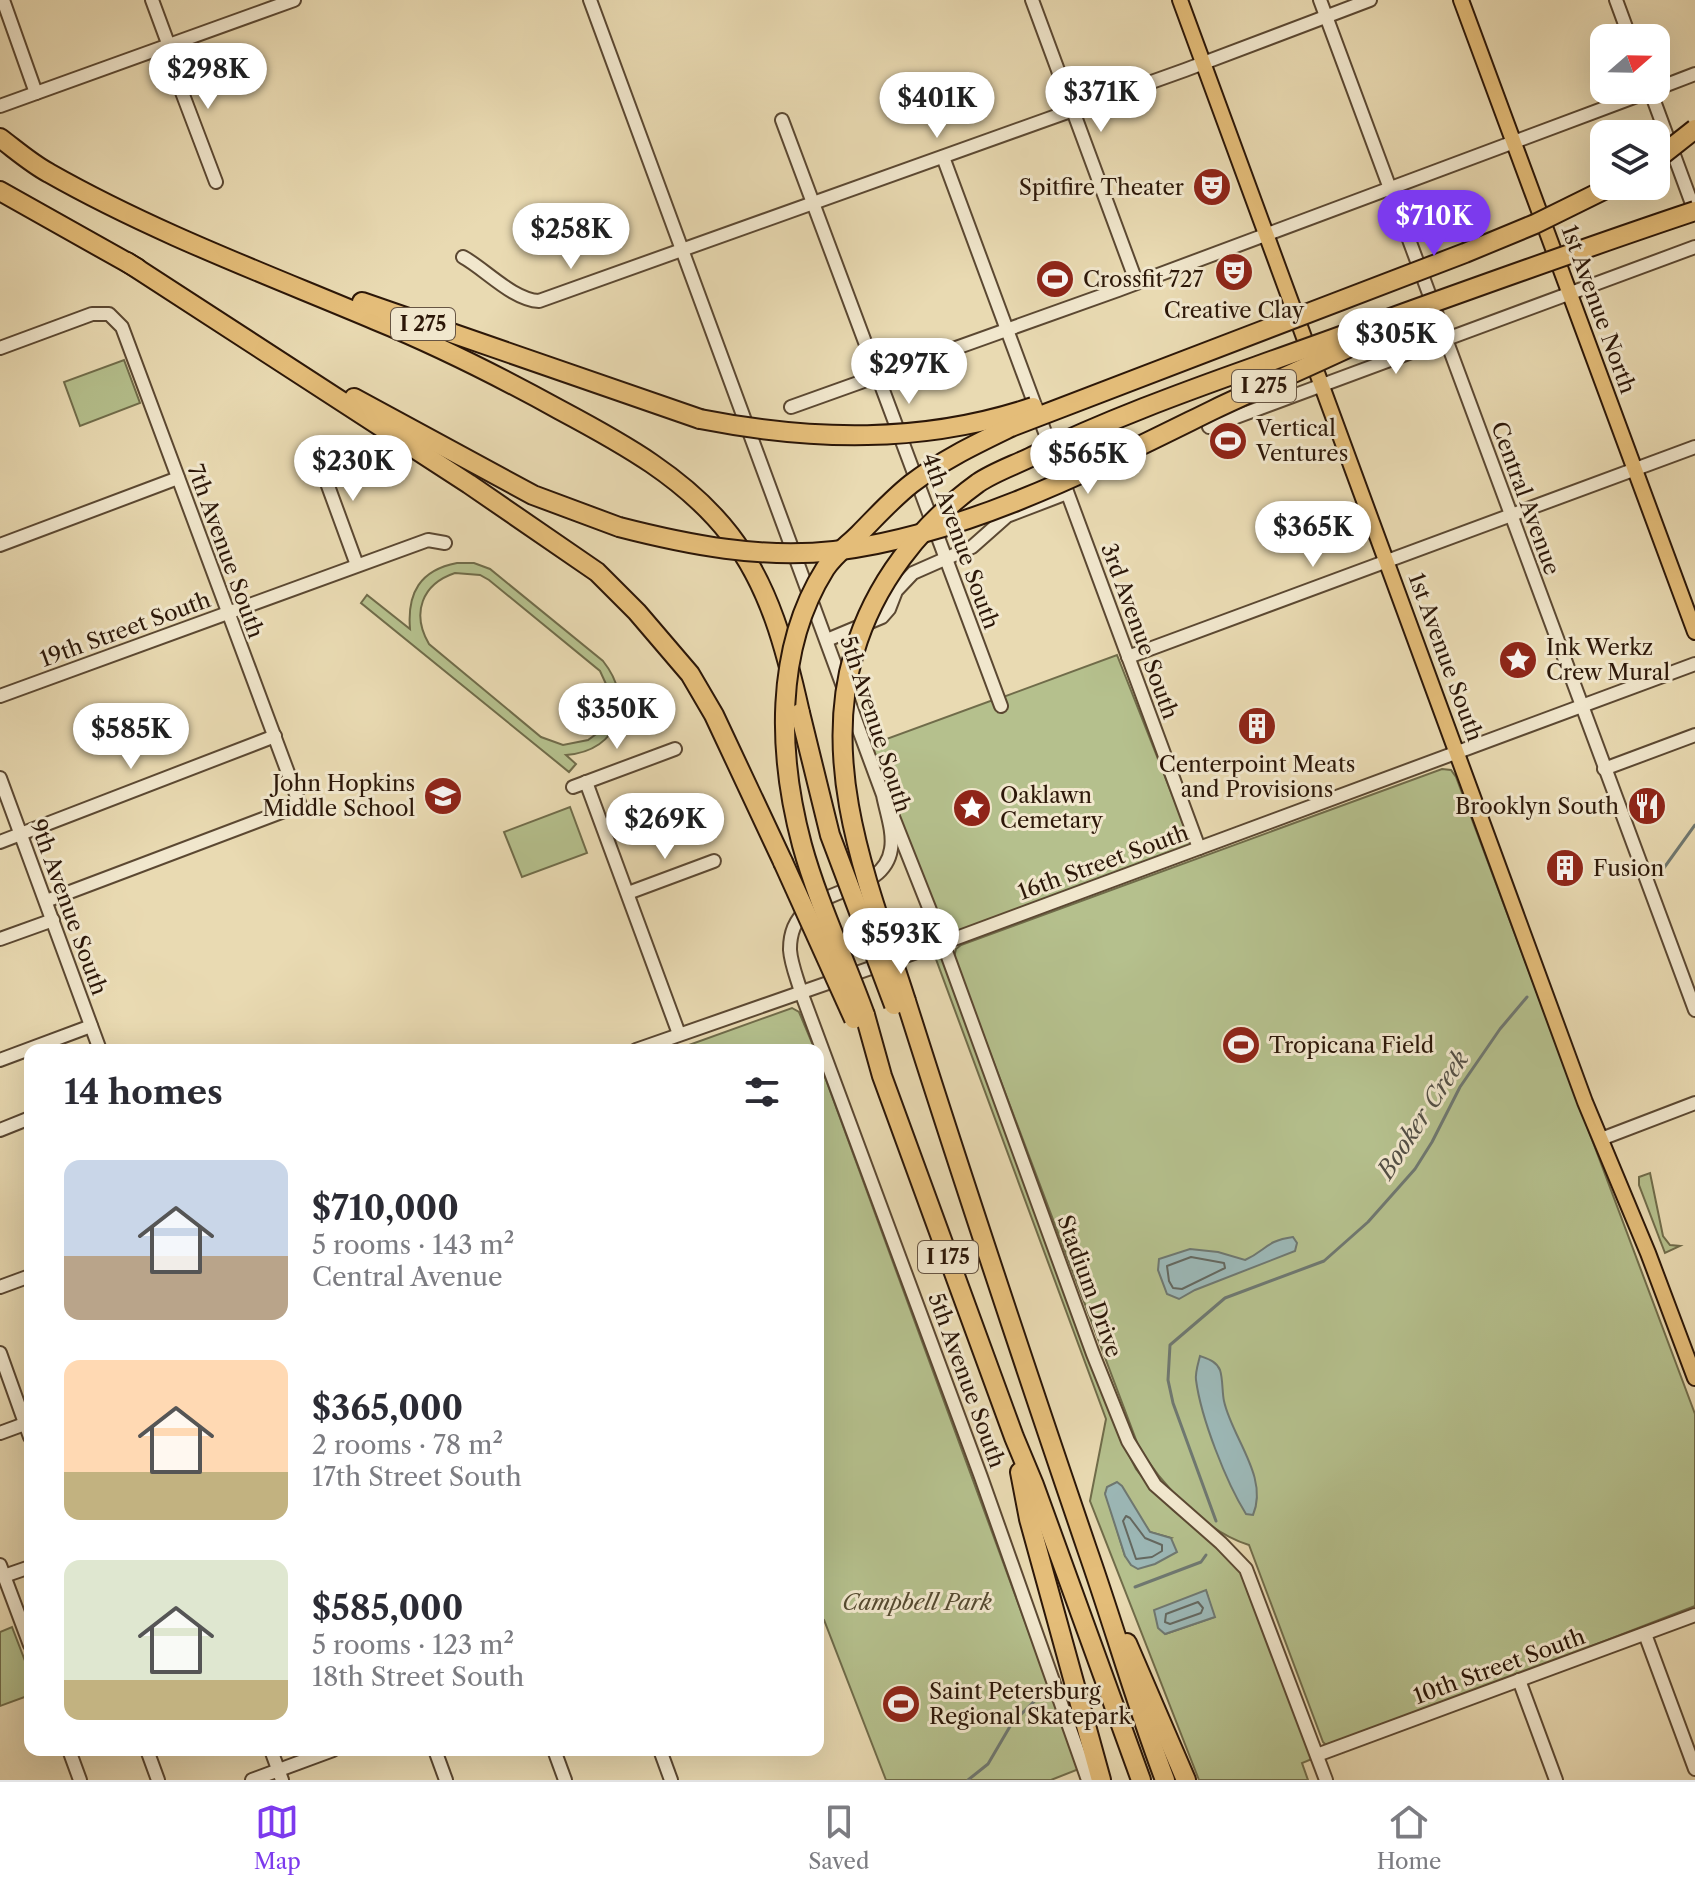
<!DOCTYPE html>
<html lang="en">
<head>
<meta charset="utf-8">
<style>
  :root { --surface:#fff; --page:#f7f7f7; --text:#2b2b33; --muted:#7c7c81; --line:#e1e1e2; --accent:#7c3aed }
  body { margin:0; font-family:"Libre Caslon Text",serif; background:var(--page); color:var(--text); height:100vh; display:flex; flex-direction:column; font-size:30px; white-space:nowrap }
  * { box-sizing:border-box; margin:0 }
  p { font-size:26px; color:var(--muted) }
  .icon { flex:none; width:44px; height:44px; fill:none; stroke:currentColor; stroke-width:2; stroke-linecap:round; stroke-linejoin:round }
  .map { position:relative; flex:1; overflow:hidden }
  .panel { position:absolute; left:24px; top:1044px; width:800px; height:712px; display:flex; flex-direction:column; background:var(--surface); border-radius:16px; box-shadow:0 8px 32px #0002 }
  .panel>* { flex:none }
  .needle { width:52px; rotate:70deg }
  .controls { position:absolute; left:1590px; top:24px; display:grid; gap:16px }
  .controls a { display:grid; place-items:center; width:80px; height:80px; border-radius:16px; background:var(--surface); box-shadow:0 8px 32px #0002; font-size:40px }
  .price { position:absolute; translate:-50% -68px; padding:0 18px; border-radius:28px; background:#fff; color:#222; font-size:26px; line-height:52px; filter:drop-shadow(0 2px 4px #0008) }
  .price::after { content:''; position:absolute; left:50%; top:48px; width:24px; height:18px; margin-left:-12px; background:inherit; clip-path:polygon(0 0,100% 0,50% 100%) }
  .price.selected { background:var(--accent); color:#fff }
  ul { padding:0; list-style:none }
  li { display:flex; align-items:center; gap:24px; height:200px; padding:0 40px }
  li span { display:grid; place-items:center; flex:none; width:224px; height:160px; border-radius:16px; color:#555 }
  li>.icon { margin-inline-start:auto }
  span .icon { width:96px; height:96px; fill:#fffc; stroke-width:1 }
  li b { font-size:34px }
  h2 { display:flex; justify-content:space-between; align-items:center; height:96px; padding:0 40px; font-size:34px }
  .menu { display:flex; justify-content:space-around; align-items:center; height:112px; border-top:2px solid var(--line); background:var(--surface); font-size:22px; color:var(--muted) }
  .menu a { display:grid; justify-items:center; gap:4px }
  .menu .selected { color:var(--accent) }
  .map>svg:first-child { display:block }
  .green { fill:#b5c08d; stroke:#706c4a; stroke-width:2; fill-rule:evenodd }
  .water { fill:#9cb8b7; stroke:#6f7871; stroke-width:2 }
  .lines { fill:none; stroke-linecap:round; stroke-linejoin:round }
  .shore { stroke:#646860; stroke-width:2 }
  .stream { stroke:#6f7871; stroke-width:3 }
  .minor-casing { stroke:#5b4832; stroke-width:16 }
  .major-casing { stroke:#2c1708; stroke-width:18 }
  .highway-casing { stroke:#2c1708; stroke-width:22 }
  .minor { stroke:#f1e7cd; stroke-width:12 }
  .major { stroke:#e4bd79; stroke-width:14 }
  .highway { stroke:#e4bd79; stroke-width:18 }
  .highway-bridge-casing { stroke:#2c1708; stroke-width:22; stroke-linecap:butt }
  .highway-bridge { stroke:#e4bd79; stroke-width:18 }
  .labels { text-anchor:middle; stroke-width:6; stroke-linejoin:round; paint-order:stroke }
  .shield { fill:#f1e7cd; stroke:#675543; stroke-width:2 }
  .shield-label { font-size:20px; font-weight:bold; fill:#2c1708 }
  .poi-label { font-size:22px; fill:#2c1708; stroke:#f1e7cd; text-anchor:start }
  .street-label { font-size:22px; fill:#2c1708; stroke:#f1e7cd }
  .park-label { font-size:22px; font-style:italic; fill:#554a30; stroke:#f1e7cd }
  .water-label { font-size:24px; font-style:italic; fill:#534f45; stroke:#f1e7cd }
</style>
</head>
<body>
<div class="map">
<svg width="1695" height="1780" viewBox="0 0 1695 1780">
  <rect width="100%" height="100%" fill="#e9dab2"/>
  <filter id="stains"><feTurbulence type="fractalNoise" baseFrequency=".0025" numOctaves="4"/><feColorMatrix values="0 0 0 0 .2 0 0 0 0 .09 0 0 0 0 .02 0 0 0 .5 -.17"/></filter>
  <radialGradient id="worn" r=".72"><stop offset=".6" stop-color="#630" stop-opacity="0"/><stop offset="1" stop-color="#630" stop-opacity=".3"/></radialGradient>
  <g class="green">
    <polygon points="124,360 140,403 80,426 64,382"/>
    <path d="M457,563h17l16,6 113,92c32,40 17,90 -37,94l10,9 -7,8 -208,-169 6,-8 43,34c-3,-36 10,-59 47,-66zM455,573l25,2 9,5 111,91 12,26 -6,25 -7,10 -11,8 -25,5 -22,-8 -112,-93c-18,-31 -7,-60 26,-71z"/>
    <polygon points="1117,655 1192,845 946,937 870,745 993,700 998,712 1007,709 1003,697"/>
    <path d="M1442,769l9,1 5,7 239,637v192l-219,85 -150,54 -3,-3 -74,-197c-43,-13 -89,-61 -111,-100l-184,-488 2,-8 5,-4z"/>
    <polygon points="570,807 587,853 522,877 504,832"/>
    <path d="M939,949l184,494 13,26 15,19 22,22 44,36 24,26 71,187 -10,4 6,17h-109l-109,-279 16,-82 -173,-468zM1106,1494l32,21 12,17 21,6 -46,18zM1206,1591l8,26 -49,17z"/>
    <polygon points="792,1008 799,1012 815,1050 675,1050"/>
    <polygon points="818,1058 1079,1769 1051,1780 886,1780 824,1620 818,1616"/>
    <polygon points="1650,1173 1663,1236 1670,1245 1680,1246 1665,1253 1639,1185 1639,1177"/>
    <polygon points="12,1627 30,1674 30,1695 0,1706 0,1632"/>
  </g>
  <g class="water">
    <path d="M1293,1237l4,6 -2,8 -100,39 -16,9 -12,-5 -9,-24 1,-11 31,-10 28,3 27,8c22,-10 20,-19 48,-23z"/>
    <path d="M1200,1356c8,3 16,5 20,14 3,9 2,22 4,31 8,37 45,76 29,114l-7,-1c-20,-32 -45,-96 -50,-134 -1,-7 2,-16 4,-24z"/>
    <polygon points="1117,1482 1122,1486 1150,1532 1171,1538 1177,1552 1155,1564 1138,1569 1131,1565 1125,1556 1105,1494 1107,1487"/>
    <polygon points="1206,1590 1215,1617 1165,1634 1158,1628 1154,1610"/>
  </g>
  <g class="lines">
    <g class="shore">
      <polygon points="1191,1257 1224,1263 1225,1268 1182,1289 1173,1288 1169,1281 1167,1266"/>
      <polygon points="1126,1516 1130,1518 1145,1538 1162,1545 1162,1551 1152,1557 1136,1559 1123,1521"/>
      <polygon points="1198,1602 1203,1608 1201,1613 1170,1624 1165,1622 1166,1614"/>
    </g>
    <g class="stream">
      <polyline points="1661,872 1695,825"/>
      <polyline points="1216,1521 1173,1403 1168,1380 1170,1345 1225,1298 1324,1261 1368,1222 1415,1169 1432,1142 1460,1087 1500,1029 1527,997"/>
      <polyline points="1135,1587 1201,1562 1206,1555"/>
      <polyline points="968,1780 988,1764 1012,1723 1045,1691"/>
    </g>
    <defs>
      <g id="minor">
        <polyline points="3,0 36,93"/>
        <polyline points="152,0 169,46 169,58 216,182"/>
        <path d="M590,0l293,795c3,16 11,37 8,54 -8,54 -102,31 -101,101 1,14 7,28 11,42l180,485 107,303"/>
        <polyline points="1032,0 1136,281"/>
        <polyline points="1320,0 1695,1010"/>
        <polyline points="1616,0 1630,38"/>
        <polyline points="1656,89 1695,74"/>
        <polyline points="1650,90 1695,212"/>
        <polyline points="0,106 294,0"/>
        <polyline points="782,120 1001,706"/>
        <polyline points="943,157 1199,848"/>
        <path d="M463,257c22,12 50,43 76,44l646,-231 185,-70"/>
        <polyline points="0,348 92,314 109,314 122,327 300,805 46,901"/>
        <polyline points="791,407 1118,290 1653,90"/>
        <polyline points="1209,427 1695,247"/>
        <polyline points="316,453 357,565"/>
        <polyline points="0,545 178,478"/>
        <polyline points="827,640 882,617 889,609 896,591 913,573 972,547 1007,516 1067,493"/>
        <polyline points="1128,657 1695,447"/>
        <polyline points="0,696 428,540 445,543"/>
        <polyline points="1604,769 1695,735"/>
        <polyline points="0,778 100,1050"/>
        <polyline points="586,782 679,1034"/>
        <polyline points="573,787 675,749"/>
        <polyline points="891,812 943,943 1093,1354 1128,1441 1155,1485 1221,1543 1246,1569 1326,1780"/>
        <polyline points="0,842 275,736"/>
        <polyline points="628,893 714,861"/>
        <polyline points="0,939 53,920"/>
        <polyline points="636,1050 954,939 1695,664"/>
        <polyline points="0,1060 91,1026"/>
        <polyline points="0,1130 30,1118"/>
        <polyline points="1601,1139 1695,1103"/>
        <polyline points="0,1287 30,1276"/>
        <polyline points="0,1353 30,1437"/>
        <polyline points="0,1433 30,1422"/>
        <polyline points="0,1565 30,1645"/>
        <polyline points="4,1576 30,1567"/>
        <polyline points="1645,1634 1695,1769"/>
        <polyline points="1519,1680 1556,1780"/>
        <polyline points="69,1750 80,1780"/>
        <polyline points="147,1750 158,1780"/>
        <polyline points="271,1750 282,1780"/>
        <polyline points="435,1750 446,1780"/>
        <polyline points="554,1750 565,1780"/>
        <polyline points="660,1750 671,1780"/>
        <polyline points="1317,1755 1695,1615"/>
        <polyline points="252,1780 333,1750"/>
      </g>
      <g id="major">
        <polyline points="1180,0 1585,1102 1648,1253 1695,1378"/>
        <polyline points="1461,0 1695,632"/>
      </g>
      <g id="highway">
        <path d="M0,138c16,12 32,26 49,35 104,59 217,101 326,147 64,26 125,57 185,90 62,33 126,68 170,125 40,52 56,115 70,178"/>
        <polyline points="0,191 137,268"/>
        <polyline points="127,262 469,484 597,572 637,612 690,674 714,715 783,862"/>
        <polyline points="362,302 700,419"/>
        <polyline points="354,398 533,495 619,527"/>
        <path d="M906,1001c58,183 119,366 181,548 27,77 49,155 78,231"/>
        <polyline points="865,1015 882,1076 1014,1437 1034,1485 1141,1780"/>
        <polyline points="1020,1472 1029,1519 1101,1780"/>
        <polyline points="1127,1643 1186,1780"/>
      </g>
    </defs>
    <use href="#minor" class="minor-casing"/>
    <use href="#major" class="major-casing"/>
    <use href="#highway" class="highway-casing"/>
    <use href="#minor" class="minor"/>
    <use href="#major" class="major"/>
    <use href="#highway" class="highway"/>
    <defs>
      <g id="highway-bridge">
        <polyline points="1657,159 1695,129"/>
        <path d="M700,419c112,22 223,25 333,-12"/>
        <path d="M619,527c70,18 142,32 215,24 132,-16 261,-83 379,-141 55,-26 110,-50 165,-76"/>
        <polyline points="800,713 830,835 894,1005"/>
        <polyline points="783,862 854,1019"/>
        <path d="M906,1001c-35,-110 -87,-231 -52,-348 20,-69 66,-128 124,-170 16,-11 37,-18 55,-27 72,-35 148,-63 224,-90 146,-52 291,-106 438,-155"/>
        <path d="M865,1015c-20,-55 -48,-115 -63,-170 -24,-90 -28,-195 23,-276 8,-13 23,-24 34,-35 17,-17 33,-35 52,-50 31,-24 65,-40 100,-57l454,-174 70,-29 77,-38"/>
      </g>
    </defs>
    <use href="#highway-bridge" class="highway-bridge-casing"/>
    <use href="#highway-bridge" class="highway-bridge"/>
  </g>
  <defs>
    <symbol id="theatre-disc" viewBox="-11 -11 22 22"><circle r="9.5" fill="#8f2418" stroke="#f1e7cd"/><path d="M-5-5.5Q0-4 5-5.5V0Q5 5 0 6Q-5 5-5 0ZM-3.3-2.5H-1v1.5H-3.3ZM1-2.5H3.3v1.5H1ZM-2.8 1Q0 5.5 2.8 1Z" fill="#fff"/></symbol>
    <symbol id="stadium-disc" viewBox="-11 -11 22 22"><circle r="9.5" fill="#8f2418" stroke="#f1e7cd"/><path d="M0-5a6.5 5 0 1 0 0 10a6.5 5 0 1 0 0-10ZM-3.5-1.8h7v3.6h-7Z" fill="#fff"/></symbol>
    <symbol id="sight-disc" viewBox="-11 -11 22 22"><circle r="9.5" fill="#8f2418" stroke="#f1e7cd"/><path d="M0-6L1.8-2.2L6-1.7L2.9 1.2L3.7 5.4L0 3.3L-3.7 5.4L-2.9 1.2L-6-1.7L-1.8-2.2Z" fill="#fff"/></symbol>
    <symbol id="building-disc" viewBox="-11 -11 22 22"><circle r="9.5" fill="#8f2418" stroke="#f1e7cd"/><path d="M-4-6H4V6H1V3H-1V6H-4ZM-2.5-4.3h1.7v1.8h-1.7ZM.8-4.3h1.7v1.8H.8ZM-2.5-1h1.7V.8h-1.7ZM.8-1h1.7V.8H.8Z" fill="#fff"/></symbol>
    <symbol id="school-disc" viewBox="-11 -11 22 22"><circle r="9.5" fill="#8f2418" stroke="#f1e7cd"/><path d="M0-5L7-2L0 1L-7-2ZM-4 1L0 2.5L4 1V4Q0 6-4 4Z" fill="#fff"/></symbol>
    <symbol id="restaurant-disc" viewBox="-11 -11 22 22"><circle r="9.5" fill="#8f2418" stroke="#f1e7cd"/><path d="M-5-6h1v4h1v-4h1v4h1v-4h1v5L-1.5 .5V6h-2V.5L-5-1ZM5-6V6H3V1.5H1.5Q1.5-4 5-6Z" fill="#fff"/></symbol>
  </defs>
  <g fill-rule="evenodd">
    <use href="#theatre-disc" x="1190" y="165" width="44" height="44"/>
    <use href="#theatre-disc" x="1212" y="250" width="44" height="44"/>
    <use href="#stadium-disc" x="1033" y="257" width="44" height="44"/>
    <use href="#stadium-disc" x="1206" y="419" width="44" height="44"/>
    <use href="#sight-disc" x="1496" y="638" width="44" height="44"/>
    <use href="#building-disc" x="1235" y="704" width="44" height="44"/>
    <use href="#school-disc" x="421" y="774" width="44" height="44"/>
    <use href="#restaurant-disc" x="1625" y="784" width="44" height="44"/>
    <use href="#sight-disc" x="950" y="786" width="44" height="44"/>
    <use href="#building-disc" x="1543" y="846" width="44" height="44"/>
    <use href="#stadium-disc" x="1219" y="1023" width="44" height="44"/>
    <use href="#stadium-disc" x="879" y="1682" width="44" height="44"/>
  </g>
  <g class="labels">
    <g class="shield">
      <rect x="391" y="308" width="64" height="32" rx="6"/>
      <rect x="1232" y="370" width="64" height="32" rx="6"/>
      <rect x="918" y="1241" width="60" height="32" rx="6"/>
    </g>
    <g class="shield-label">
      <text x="423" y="331">I 275</text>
      <text x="1264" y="393">I 275</text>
      <text x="948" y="1264">I 175</text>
    </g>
    <g class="poi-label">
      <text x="1184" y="195" text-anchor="end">Spitfire Theater</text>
      <text x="1083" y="287">Crossfit 727</text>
      <text x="1234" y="318" text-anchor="middle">Creative Clay</text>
      <text x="1256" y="436">Vertical<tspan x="1256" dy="25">Ventures</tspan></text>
      <text x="1546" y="655">Ink Werkz<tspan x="1546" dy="25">Crew Mural</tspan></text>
      <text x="1257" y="772" text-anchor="middle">Centerpoint Meats<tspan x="1257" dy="25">and Provisions</tspan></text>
      <text x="415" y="791" text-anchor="end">John Hopkins<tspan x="415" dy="25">Middle School</tspan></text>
      <text x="1000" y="803">Oaklawn<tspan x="1000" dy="25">Cemetary</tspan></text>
      <text x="1619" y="814" text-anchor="end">Brooklyn South</text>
      <text x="1593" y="876">Fusion</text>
      <text x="1269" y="1053">Tropicana Field</text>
      <text x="929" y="1699">Saint Petersburg<tspan x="929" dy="25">Regional Skatepark</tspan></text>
    </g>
    <g class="street-label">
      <text transform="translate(1599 309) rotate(70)" y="8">1st Avenue North</text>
      <text transform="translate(1526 498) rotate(70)" y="8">Central Avenue</text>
      <text transform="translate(961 541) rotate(70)" y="8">4th Avenue South</text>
      <text transform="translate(226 551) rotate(70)" y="8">7th Avenue South</text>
      <text transform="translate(125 629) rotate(-20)" y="8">19th Street South</text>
      <text transform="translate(1140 631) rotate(70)" y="8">3rd Avenue South</text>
      <text transform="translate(1446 657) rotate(70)" y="8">1st Avenue South</text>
      <text transform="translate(876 724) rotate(72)" y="8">5th Avenue South</text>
      <text transform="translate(1103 862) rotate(-20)" y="8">16th Street South</text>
      <text transform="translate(69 907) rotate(70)" y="8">9th Avenue South</text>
      <text transform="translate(1090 1286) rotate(70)" y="8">Stadium Drive</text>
      <text transform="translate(967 1380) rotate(70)" y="8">5th Avenue South</text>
      <text transform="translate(1499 1666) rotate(-20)" y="8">10th Street South</text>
    </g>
    <g class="park-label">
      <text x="917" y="1610">Campbell Park</text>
    </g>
    <g class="water-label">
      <text transform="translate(1423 1115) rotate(-57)" y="8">Booker Creek</text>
    </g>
  </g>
  <rect width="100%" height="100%" filter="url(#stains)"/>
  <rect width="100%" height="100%" fill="url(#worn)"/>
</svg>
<div class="controls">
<a><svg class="needle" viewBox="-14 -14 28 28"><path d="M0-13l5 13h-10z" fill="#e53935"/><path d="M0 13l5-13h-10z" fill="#7c7c81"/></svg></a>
<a><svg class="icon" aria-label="layers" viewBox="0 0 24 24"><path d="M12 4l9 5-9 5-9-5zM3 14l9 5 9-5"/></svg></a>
</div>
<b class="price" style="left:208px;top:111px">$298K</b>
<b class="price" style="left:1101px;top:134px">$371K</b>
<b class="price" style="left:937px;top:140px">$401K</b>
<b class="price selected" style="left:1434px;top:258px">$710K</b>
<b class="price" style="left:571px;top:271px">$258K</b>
<b class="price" style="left:1396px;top:376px">$305K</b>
<b class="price" style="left:909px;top:406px">$297K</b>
<b class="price" style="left:1088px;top:496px">$565K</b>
<b class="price" style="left:353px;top:503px">$230K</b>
<b class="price" style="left:1313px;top:569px">$365K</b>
<b class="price" style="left:617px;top:751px">$350K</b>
<b class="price" style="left:131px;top:771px">$585K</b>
<b class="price" style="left:665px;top:861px">$269K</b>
<b class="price" style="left:901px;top:976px">$593K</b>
<section class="panel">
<h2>14 homes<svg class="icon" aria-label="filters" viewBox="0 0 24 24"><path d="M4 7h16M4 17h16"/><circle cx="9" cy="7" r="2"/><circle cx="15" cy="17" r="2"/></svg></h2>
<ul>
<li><span style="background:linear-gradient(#c9d6e8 60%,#b9a48a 0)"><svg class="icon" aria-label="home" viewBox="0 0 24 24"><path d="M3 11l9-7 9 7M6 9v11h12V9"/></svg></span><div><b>$710,000</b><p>5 rooms · 143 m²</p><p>Central Avenue</p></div></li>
<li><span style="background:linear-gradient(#ffd9b3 70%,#c2b280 0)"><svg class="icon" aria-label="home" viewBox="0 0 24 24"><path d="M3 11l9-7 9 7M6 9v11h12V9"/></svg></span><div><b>$365,000</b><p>2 rooms · 78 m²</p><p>17th Street South</p></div></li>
<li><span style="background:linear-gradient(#dfe7d0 75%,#c2b280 0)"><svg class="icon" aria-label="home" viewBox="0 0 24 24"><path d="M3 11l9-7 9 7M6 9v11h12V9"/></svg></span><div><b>$585,000</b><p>5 rooms · 123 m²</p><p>18th Street South</p></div></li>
</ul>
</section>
</div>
<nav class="menu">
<a class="selected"><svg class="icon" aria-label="map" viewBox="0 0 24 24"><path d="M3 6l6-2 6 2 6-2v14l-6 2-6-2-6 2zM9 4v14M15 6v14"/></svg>Map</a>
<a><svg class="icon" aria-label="saved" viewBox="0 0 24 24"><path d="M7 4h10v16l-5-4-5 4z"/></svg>Saved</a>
<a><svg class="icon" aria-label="home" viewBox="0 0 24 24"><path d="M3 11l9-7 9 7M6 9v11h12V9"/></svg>Home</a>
</nav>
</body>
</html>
